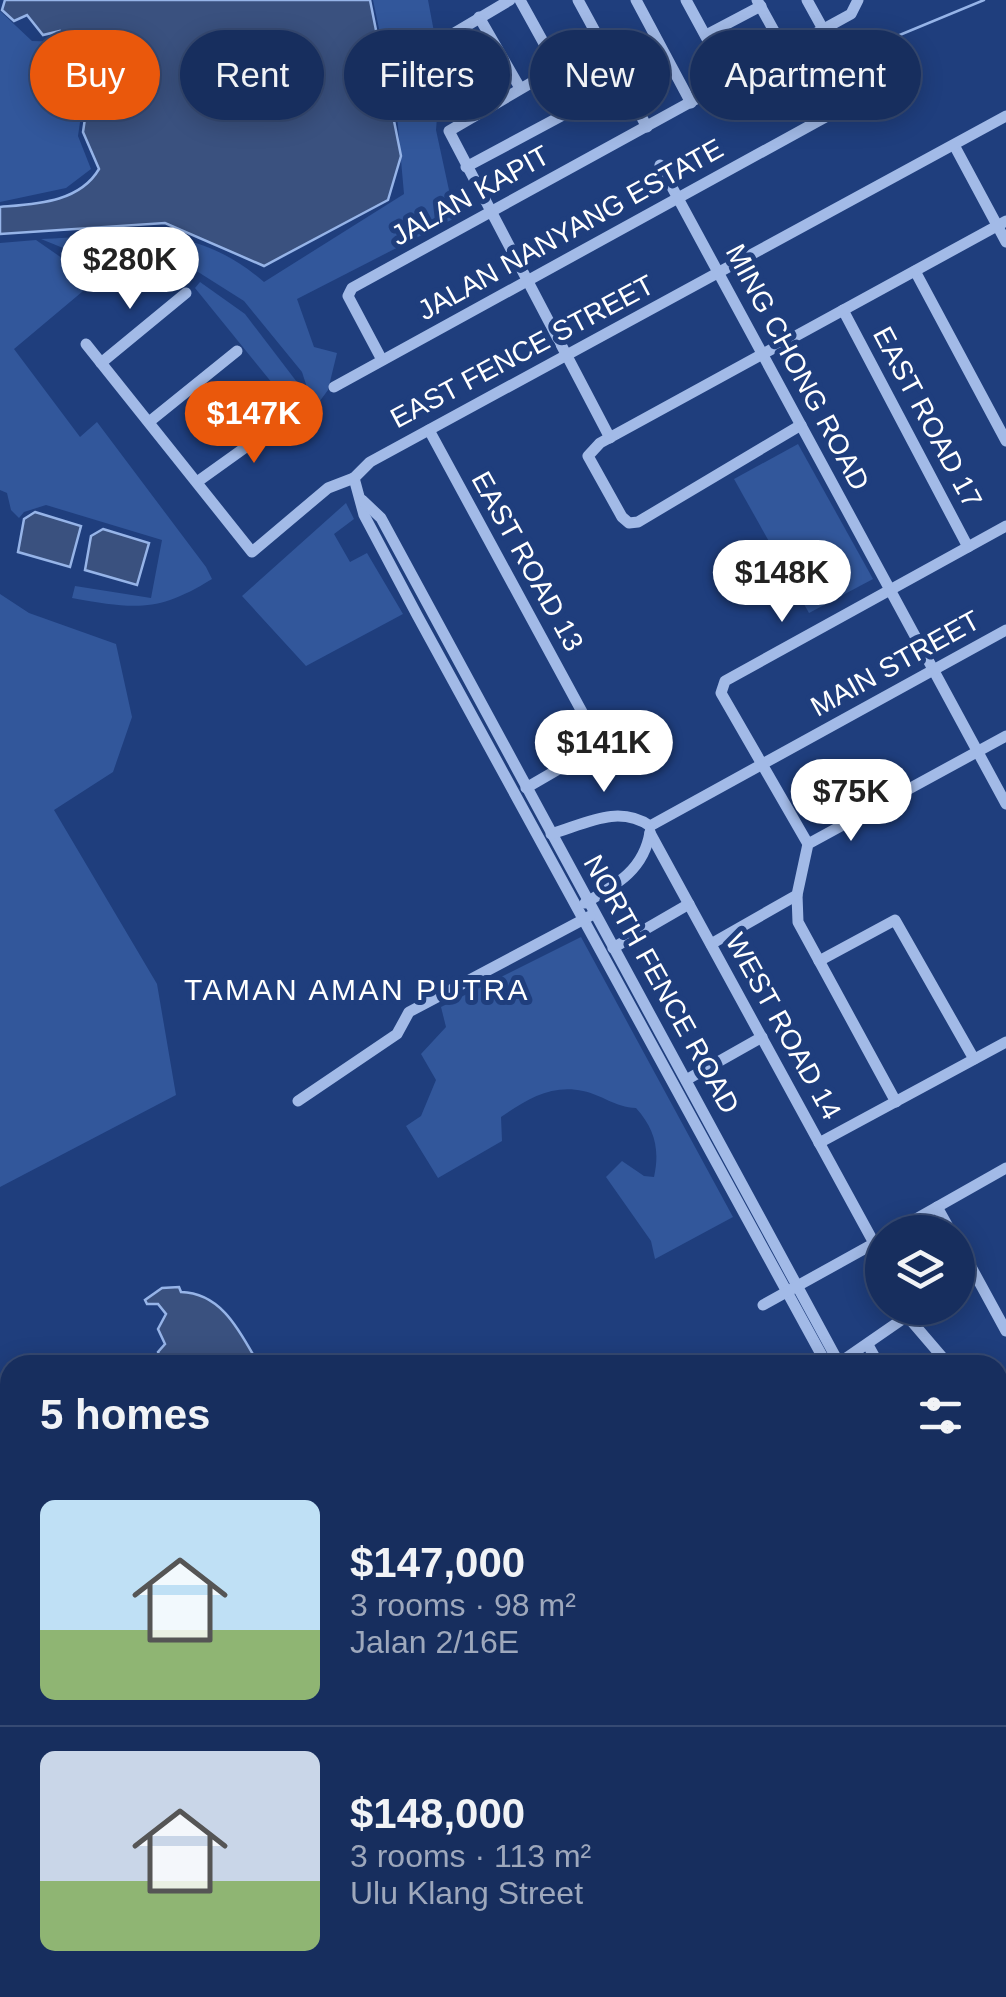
<!DOCTYPE html>
<html lang="en">
<head>
<meta charset="utf-8">
<style>
  :root { --surface:#172e5e; --page:#243a67; --text:#f1f3f6; --muted:#9ea8bc; --line:#364a73; --accent:#ea580c }
  body { margin:0; font-family:Helvetica,sans-serif; background:var(--page); color:var(--text); height:100vh; display:flex; flex-direction:column; font-size:38px; white-space:nowrap }
  * { box-sizing:border-box; margin:0 }
  p { font-size:32px; color:var(--muted) }
  .icon { flex:none; width:55px; height:55px; fill:none; stroke:currentColor; stroke-width:2; stroke-linecap:round; stroke-linejoin:round }
  .map { position:relative; flex:1; overflow:hidden }
  .drawer { position:absolute; left:0px; top:1355px; width:1008px; height:642px; display:flex; flex-direction:column; background:var(--surface); border-radius:30px 30px 0 0; box-shadow:0 5px 25px #0003,0 0 0 2px var(--line) }
  .drawer>* { flex:none }
  .guide { position:absolute; left:30px; top:30px; width:948px; height:90px; display:flex; gap:20px }
  .controls { position:absolute; left:865px; top:1215px; display:grid; gap:20px }
  .controls a { display:grid; place-items:center; width:110px; height:110px; border-radius:50%; background:var(--surface); box-shadow:0 5px 25px #0003,0 0 0 2px var(--line); font-size:50px }
  .price { position:absolute; translate:-50% -85px; padding:0 22px; border-radius:35px; background:#fff; color:#222; font-size:32px; line-height:65px; filter:drop-shadow(0 2px 5px #0008) }
  .price::after { content:''; position:absolute; left:50%; top:60px; width:30px; height:22px; margin-left:-15px; background:inherit; clip-path:polygon(0 0,100% 0,50% 100%) }
  .price.selected { background:var(--accent); color:#fff }
  ul { padding:0; list-style:none }
  li { display:flex; align-items:center; gap:30px; height:250px; padding:0 40px }
  li+li { border-top:2px solid var(--line) }
  li span { display:grid; place-items:center; flex:none; width:280px; height:200px; border-radius:15px; color:#555 }
  li>.icon { margin-inline-start:auto }
  span .icon { width:120px; height:120px; fill:#fffc; stroke-width:1 }
  li b { font-size:42px }
  h2 { display:flex; justify-content:space-between; align-items:center; height:120px; padding:0 40px; font-size:42px }
  .tag { padding:0 35px; border-radius:45px; background:var(--surface); box-shadow:0 5px 25px #0003,0 0 0 2px var(--line); font-size:35px; line-height:90px }
  .tag.selected { background:var(--accent); color:#fff }
  .map>svg:first-child { display:block }
  .green { fill:#32579b }
  .water { fill:#3a517f; stroke:#96b4e8; stroke-width:2.5 }
  .lines { fill:none; stroke-linecap:round; stroke-linejoin:round }
  .stream { stroke:#96b4e8; stroke-width:2.5 }
  .minor { stroke:#a2bae7; stroke-width:11 }
  .highway { stroke:#fff; stroke-width:15 }
  .labels { text-anchor:middle; stroke-width:10; stroke-linejoin:round; paint-order:stroke }
  .street-label { font-size:28px; fill:#fff; stroke:#1f3e7d }
  .neighbourhood-label { font-size:30px; letter-spacing:2.5px; fill:#fff; stroke:#1f3e7d }
</style>
</head>
<body>
<div class="map">
<svg width="1006" height="1997" viewBox="0 0 1006 1997">
  <rect width="100%" height="100%" fill="#1f3e7d"/>
  <g class="green">
    <path d="M373,0h55l13,69 -5,61 19,88 -158,81 17,48 23,6 -9,37 -14,19 -12,-37 -58,-71 -68,-43c-62,9 -77,5 -135,-19 89,-4 151,-19 223,43l140,-88 -7,-79z"/>
    <polygon points="0,11 32,41 66,42 87,73 78,136 91,169 66,188 0,202"/>
    <path d="M36,240l59,41 -81,68 66,88 17,-15 109,145 6,12c-55,34 -77,30 -140,19l3,-12 76,12 11,-58 -116,-35 -22,7 -5,6 -8,-8 -4,-17 -7,-3v-247z"/>
    <polygon points="200,282 245,314 303,390 311,431 195,288"/>
    <polygon points="798,444 873,579 809,613 734,479"/>
    <polygon points="346,503 354,519 334,534 350,562 367,553 403,614 306,666 242,596"/>
    <polygon points="0,594 29,613 116,644 132,717 113,772 54,810 157,984 176,1095 0,1187"/>
    <path d="M581,937l152,280 -78,42 -4,-18 -45,-64 16,-16 22,15 10,1c6,-27 1,-48 -18,-69 -21,-1 -34,-13 -53,-17 -32,-7 -57,9 -82,26l1,24 -64,37 -32,-52 15,-10 15,-36 -15,-26 25,-27 -5,-20z"/>
    <polygon points="998,1707 1006,1723 1006,1849 998,1873"/>
    <polygon points="616,1988 676,1988 660,1997 622,1997"/>
  </g>
  <g class="water">
    <path d="M5,0h365l31,156 -13,44 -124,66 -99,-43 -165,11v-27c35,-3 79,-4 99,-38l-16,-37 9,-61 -32,-40 -17,4 -16,-20 -13,6 -12,-11z"/>
    <polygon points="35,512 81,526 70,567 18,552 24,519"/>
    <polygon points="103,529 149,543 137,585 85,570 91,536"/>
    <path d="M179,1287l2,5c42,1 60,42 78,73h-96l-5,-13 7,-8 -7,-15 8,-15 -8,-10h-11l-2,-4 17,-12z"/>
    <polygon points="0,1724 10,1729 10,1988 104,1988 98,1997 0,1997"/>
  </g>
  <g class="lines">
    <polyline class="stream" points="890,39 984,0"/>
    <g class="minor">
      <polyline points="520,0 557,67"/>
      <polyline points="578,0 647,127"/>
      <polyline points="636,0 691,103"/>
      <polyline points="686,0 730,81"/>
      <polyline points="757,0 785,51"/>
      <polyline points="807,0 823,29"/>
      <polyline points="479,17 520,88"/>
      <polyline points="706,35 761,6"/>
      <polyline points="601,42 449,131 610,438"/>
      <polyline points="482,109 446,38 510,0"/>
      <polyline points="954,145 1006,242"/>
      <polyline points="660,165 1006,804"/>
      <polyline points="466,167 623,83"/>
      <polyline points="915,271 1006,441"/>
      <polyline points="843,310 968,547"/>
      <polyline points="86,344 252,552 328,488 354,478"/>
      <polyline points="382,360 348,296 352,288 851,14 858,0"/>
      <polyline points="101,363 186,293"/>
      <polyline points="334,387 882,86"/>
      <polyline points="149,422 237,351"/>
      <polyline points="801,425 638,522 629,523 622,517 588,456 600,443 1006,221"/>
      <polyline points="429,430 600,745 526,788"/>
      <polyline points="354,478 364,515 417,615 827,1365"/>
      <polyline points="354,478 370,462 1006,116"/>
      <polyline points="197,482 288,417"/>
      <polyline points="362,500 381,518 840,1365"/>
      <polyline points="650,826 1006,630"/>
      <polyline points="650,833 874,1243"/>
      <path d="M551,834c34,-10 67,-30 99,-8"/>
      <polyline points="808,844 721,693 725,681 1006,526"/>
      <polyline points="797,895 798,922 896,1102"/>
      <path d="M585,903c31,-18 59,-33 65,-71"/>
      <polyline points="711,944 797,895 808,844 1006,736"/>
      <polyline points="613,948 689,904"/>
      <polyline points="819,961 895,920 974,1059"/>
      <polyline points="686,1080 762,1037"/>
      <polyline points="298,1101 397,1034 409,1012 590,916"/>
      <polyline points="819,1143 1006,1042"/>
      <polyline points="937,1207 951,1232"/>
      <polyline points="893,1232 1006,1168"/>
      <polyline points="958,1243 1006,1331"/>
      <polyline points="763,1305 882,1239"/>
      <polyline points="868,1345 879,1365"/>
      <polyline points="839,1363 907,1316 949,1365"/>
      <polyline points="998,1654 1006,1670"/>
      <polyline points="998,1679 1006,1695"/>
      <polyline points="998,1907 1006,1884"/>
      <polyline points="998,1948 1006,1928"/>
      <polyline points="484,1988 491,1997"/>
      <polyline points="964,1997 967,1988"/>
      <polyline points="980,1997 983,1988"/>
    </g>
    <g class="highway">
      <polyline points="0,1577 10,1586"/>
      <polyline points="0,1599 10,1607"/>
      <polyline points="408,1988 415,1997"/>
      <polyline points="428,1988 435,1997"/>
    </g>
  </g>
  <g class="labels">
    <g class="street-label">
      <text transform="translate(470 195) rotate(-29)" y="10">JALAN KAPIT</text>
      <text transform="translate(570 229) rotate(-29)" y="10">JALAN NANYANG ESTATE</text>
      <text transform="translate(522 351) rotate(-28)" y="10">EAST FENCE STREET</text>
      <text transform="translate(798 367) rotate(62)" y="10">MING CHONG ROAD</text>
      <text transform="translate(928 417) rotate(62)" y="10">EAST ROAD 17</text>
      <text transform="translate(528 561) rotate(61)" y="10">EAST ROAD 13</text>
      <text transform="translate(895 663) rotate(-29)" y="10">MAIN STREET</text>
      <text transform="translate(662 984) rotate(61)" y="10">NORTH FENCE ROAD</text>
      <text transform="translate(784 1026) rotate(61)" y="10">WEST ROAD 14</text>
    </g>
    <g class="neighbourhood-label">
      <text x="357" y="1000">TAMAN AMAN PUTRA</text>
    </g>
  </g>
</svg>
<div class="controls">
<a><svg class="icon" aria-label="layers" viewBox="0 0 24 24"><path d="M12 4l9 5-9 5-9-5zM3 14l9 5 9-5"/></svg></a>
</div>
<b class="price" style="left:130px;top:312px">$280K</b>
<b class="price selected" style="left:254px;top:466px">$147K</b>
<b class="price" style="left:782px;top:625px">$148K</b>
<b class="price" style="left:604px;top:795px">$141K</b>
<b class="price" style="left:851px;top:844px">$75K</b>
<div class="guide">
<a class="tag selected">Buy</a>
<a class="tag">Rent</a>
<a class="tag">Filters</a>
<a class="tag">New</a>
<a class="tag">Apartment</a>
</div>
<section class="drawer">
<h2>5 homes<svg class="icon" aria-label="filters" viewBox="0 0 24 24"><path d="M4 7h16M4 17h16"/><circle cx="9" cy="7" r="2"/><circle cx="15" cy="17" r="2"/></svg></h2>
<ul>
<li><span style="background:linear-gradient(#bfe0f5 65%,#8fb573 0)"><svg class="icon" aria-label="home" viewBox="0 0 24 24"><path d="M3 11l9-7 9 7M6 9v11h12V9"/></svg></span><div><b>$147,000</b><p>3 rooms · 98 m²</p><p>Jalan 2/16E</p></div></li>
<li><span style="background:linear-gradient(#c9d6e8 65%,#8fb573 0)"><svg class="icon" aria-label="home" viewBox="0 0 24 24"><path d="M3 11l9-7 9 7M6 9v11h12V9"/></svg></span><div><b>$148,000</b><p>3 rooms · 113 m²</p><p>Ulu Klang Street</p></div></li>
</ul>
</section>
</div>
</body>
</html>
